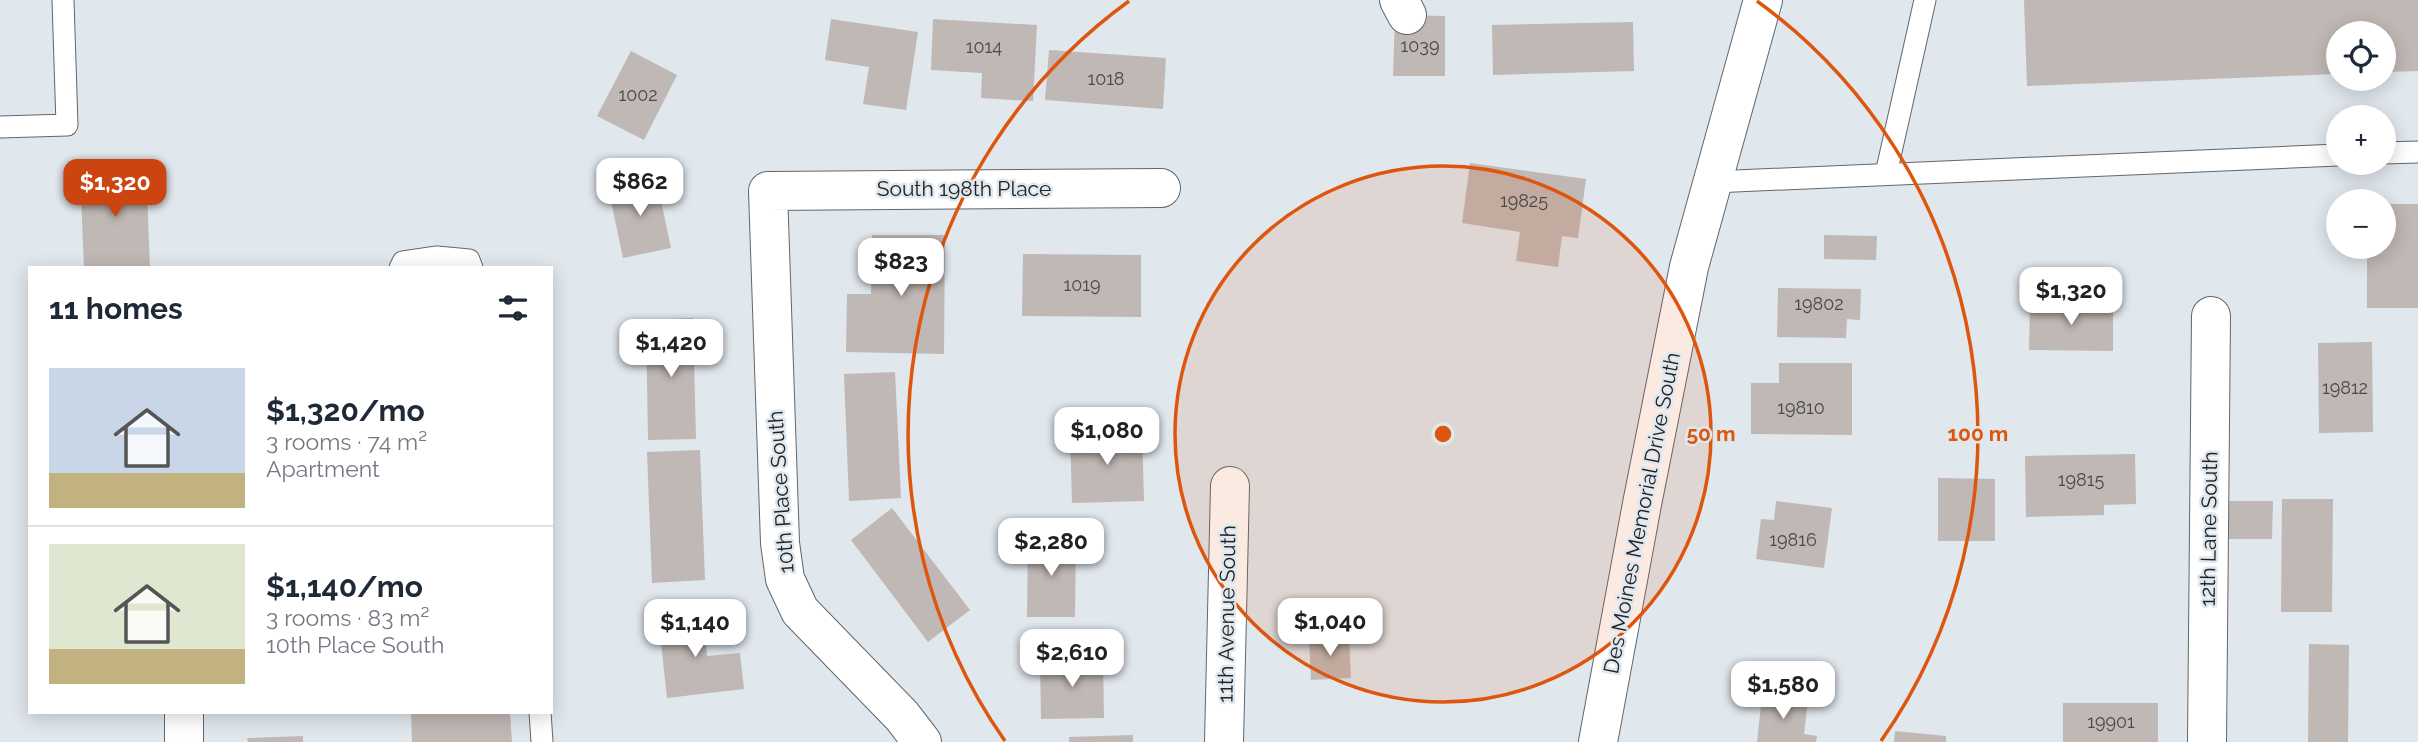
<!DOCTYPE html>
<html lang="en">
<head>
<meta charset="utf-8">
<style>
  :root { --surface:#fff; --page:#f2f2f3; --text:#1f2937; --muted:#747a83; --line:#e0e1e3; --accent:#cc4511 }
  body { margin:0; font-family:Raleway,sans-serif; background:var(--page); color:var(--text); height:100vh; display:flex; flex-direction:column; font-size:26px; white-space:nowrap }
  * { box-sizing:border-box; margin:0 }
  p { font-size:23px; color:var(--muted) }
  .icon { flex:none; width:38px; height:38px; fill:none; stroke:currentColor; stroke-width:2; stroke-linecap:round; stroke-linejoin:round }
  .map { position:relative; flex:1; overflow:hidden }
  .details { position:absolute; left:28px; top:266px; width:525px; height:448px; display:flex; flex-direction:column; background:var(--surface); border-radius:0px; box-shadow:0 4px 18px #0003 }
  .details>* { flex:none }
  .buttons { position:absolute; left:2326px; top:21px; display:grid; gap:14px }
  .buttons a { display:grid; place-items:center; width:70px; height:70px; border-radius:50%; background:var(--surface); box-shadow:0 4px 18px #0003; font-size:35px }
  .price { position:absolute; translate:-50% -60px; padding:0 16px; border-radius:14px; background:#fff; color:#222; font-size:23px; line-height:46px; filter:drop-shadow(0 2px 4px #0008) }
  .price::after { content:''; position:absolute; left:50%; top:42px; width:21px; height:16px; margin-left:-10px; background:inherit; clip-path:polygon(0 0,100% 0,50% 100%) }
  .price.active { background:var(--accent); color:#fff }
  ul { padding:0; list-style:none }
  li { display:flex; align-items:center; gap:21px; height:175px; padding:0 21px }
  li+li { border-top:2px solid var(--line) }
  li span { display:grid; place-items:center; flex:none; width:196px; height:140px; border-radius:0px; color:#555 }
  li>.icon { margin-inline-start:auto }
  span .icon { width:84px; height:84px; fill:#fffc; stroke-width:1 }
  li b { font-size:30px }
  h2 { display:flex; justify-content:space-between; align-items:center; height:84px; padding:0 21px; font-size:30px }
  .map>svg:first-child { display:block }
  .building { fill:#c0b8b4 }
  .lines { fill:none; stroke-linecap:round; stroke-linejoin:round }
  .lane-casing { stroke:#61676c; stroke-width:23 }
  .street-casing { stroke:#61676c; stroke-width:40 }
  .secondary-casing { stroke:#61676c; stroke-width:40 }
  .lane { stroke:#fff; stroke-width:21 }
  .street { stroke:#fff; stroke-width:38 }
  .secondary { stroke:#fff; stroke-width:38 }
  .ring { fill:none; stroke:#de560d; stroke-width:3.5 }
  .labels { text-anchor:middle; stroke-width:5; stroke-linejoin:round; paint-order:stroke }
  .number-label { font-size:18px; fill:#49494a }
  .street-label { font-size:21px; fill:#212426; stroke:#e0e7ed }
  .centre { fill:#de560d; stroke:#e0e7ed; stroke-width:3.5 }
  .ring-label { font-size:21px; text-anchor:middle; font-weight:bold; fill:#de560d; stroke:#e0e7ed; stroke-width:5; stroke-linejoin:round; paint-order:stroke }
</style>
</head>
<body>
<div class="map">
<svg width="2418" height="742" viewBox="0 0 2418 742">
  <rect width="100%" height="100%" fill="#e0e7ed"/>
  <g class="building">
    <polygon points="2024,0 2418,0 2418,71 2384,72 2384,33 2338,33 2338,74 2027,86"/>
    <polygon points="1395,15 1445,16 1445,76 1393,76"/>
    <polygon points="831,19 918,32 906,110 863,104 869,67 825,60"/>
    <polygon points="933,19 1037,25 1033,101 981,98 982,73 931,70"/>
    <polygon points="1633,22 1634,71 1493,75 1492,25"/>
    <polygon points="1049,50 1166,58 1163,109 1045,100"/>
    <polygon points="631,51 677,75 644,140 597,116"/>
    <polygon points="1470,163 1586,179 1578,238 1562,236 1558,267 1516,261 1520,232 1462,223"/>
    <polygon points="146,169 150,267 84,268 80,171"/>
    <polygon points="656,177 671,248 623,258 608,187"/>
    <polygon points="2384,204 2418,204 2418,308 2367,308 2367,247 2384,247"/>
    <polygon points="872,235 945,235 944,354 846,352 847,294 871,294"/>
    <polygon points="1824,235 1877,236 1876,260 1824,259"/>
    <polygon points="1023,254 1141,255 1141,317 1022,316"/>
    <polygon points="1778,288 1861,289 1860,320 1847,319 1846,338 1777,337"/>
    <polygon points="2030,302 2113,304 2113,351 2029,350"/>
    <polygon points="693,318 696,439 648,440 646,320"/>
    <polygon points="2372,342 2373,432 2319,433 2318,343"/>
    <polygon points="1779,363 1852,363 1852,435 1751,434 1751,383 1779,383"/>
    <polygon points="895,372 901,498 849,501 844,374"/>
    <polygon points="1142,430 1144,501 1072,503 1070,432"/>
    <polygon points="700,450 705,580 652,583 647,452"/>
    <polygon points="2135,454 2136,504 2104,505 2104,515 2026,517 2025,456"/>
    <polygon points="1938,478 1995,479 1995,541 1938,541"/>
    <polygon points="2282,499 2333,499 2332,612 2281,612"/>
    <polygon points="1776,501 1832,508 1824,568 1756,559 1761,519 1774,520"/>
    <polygon points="2224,501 2273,501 2272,539 2224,539"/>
    <polygon points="892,508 970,610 928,642 851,540"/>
    <polygon points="1028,538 1076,539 1075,617 1027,617"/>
    <polygon points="703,611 707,656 740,653 744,689 667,698 658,615"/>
    <polygon points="1349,637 1351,678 1311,680 1309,639"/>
    <polygon points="2309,644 2349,645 2348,742 2308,742"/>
    <polygon points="1103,659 1104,718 1041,719 1040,661"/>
    <polygon points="1762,696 1808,701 1804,734 1817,736 1816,742 1757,742"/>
    <rect x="2063" y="703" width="95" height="39"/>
    <polygon points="411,712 510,712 512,742 412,742"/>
    <polygon points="1895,731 1946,736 1946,742 1894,742"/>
    <polygon points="1133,735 1133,742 1069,742 1069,737"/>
    <polygon points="303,736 303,742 248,742 247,738"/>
  </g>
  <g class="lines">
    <defs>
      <g id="lane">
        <polyline points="0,127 67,125 63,0"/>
        <polyline points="2384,153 2418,152"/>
        <polyline points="1886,174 1925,0"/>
        <polyline points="1713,182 2338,155"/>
        <polyline points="400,268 403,262 437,257 469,260 472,268"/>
        <polyline points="540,712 542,742"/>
      </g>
      <g id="street">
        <polyline points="1399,0 1407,15"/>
        <polyline points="184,712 184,742"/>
        <polyline points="922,742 902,716 800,611 785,579 780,543 768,191 1161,188"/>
        <polyline points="1224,742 1230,486"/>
        <polyline points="2207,742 2211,316"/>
      </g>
      <polyline id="secondary" points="1598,742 1642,504 1689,267 1763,0"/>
    </defs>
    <use href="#lane" class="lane-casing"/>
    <use href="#street" class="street-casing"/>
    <use href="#secondary" class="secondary-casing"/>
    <use href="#lane" class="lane"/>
    <use href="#street" class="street"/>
    <use href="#secondary" class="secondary"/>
  </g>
  <circle cx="1443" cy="434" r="268" fill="#de560d" fill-opacity=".12"/>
  <g class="ring">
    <circle cx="1443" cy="434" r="268"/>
    <path d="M1005 741A535 535 0 0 1 1129 1M1757 1A535 535 0 0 1 1881 741"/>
  </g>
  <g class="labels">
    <g class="number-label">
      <text x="1420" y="52">1039</text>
      <text x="984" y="53">1014</text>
      <text x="1106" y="85">1018</text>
      <text x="638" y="101">1002</text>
      <text x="1524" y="207">19825</text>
      <text x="1082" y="291">1019</text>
      <text x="1819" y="310">19802</text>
      <text x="2345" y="394">19812</text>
      <text x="1801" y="414">19810</text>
      <text x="2081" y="486">19815</text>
      <text x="1793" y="546">19816</text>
      <text x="2111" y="728">19901</text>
    </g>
    <g class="street-label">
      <text x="964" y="196">South 198th Place</text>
      <text transform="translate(781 492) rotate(-94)" y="7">10th Place South</text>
      <text transform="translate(1642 513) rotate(-79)" y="7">Des Moines Memorial Drive South</text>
      <text transform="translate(2209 529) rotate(-89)" y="7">12th Lane South</text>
      <text transform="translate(1227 614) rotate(-89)" y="7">11th Avenue South</text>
    </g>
  </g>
  <circle cx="1443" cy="434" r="10" class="centre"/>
  <g class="ring-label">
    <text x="1711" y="441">50 m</text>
    <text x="1978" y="441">100 m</text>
  </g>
</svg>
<div class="buttons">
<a><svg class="icon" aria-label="locate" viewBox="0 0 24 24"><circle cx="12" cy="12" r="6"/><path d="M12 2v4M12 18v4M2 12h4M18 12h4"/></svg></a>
<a>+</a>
<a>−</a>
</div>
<b class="price" style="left:640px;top:218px">$862</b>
<b class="price active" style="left:115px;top:219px">$1,320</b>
<b class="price" style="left:901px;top:298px">$823</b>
<b class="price" style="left:2071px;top:327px">$1,320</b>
<b class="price" style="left:671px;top:379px">$1,420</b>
<b class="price" style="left:1107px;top:467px">$1,080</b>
<b class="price" style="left:1051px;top:578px">$2,280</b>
<b class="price" style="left:1330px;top:658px">$1,040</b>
<b class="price" style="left:695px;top:659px">$1,140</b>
<b class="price" style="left:1072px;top:689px">$2,610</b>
<b class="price" style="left:1783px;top:721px">$1,580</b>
<section class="details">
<h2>11 homes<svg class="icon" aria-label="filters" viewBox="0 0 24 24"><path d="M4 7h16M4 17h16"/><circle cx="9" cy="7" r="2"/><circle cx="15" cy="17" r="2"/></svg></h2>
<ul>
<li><span style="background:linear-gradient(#c9d6e8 75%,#c2b280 0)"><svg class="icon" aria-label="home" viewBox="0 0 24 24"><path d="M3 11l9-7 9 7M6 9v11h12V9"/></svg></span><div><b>$1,320/mo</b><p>3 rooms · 74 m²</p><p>Apartment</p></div></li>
<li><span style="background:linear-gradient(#dfe7d0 75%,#c2b280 0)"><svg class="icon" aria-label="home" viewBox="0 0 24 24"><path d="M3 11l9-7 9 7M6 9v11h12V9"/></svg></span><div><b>$1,140/mo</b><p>3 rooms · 83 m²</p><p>10th Place South</p></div></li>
</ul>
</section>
</div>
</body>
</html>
